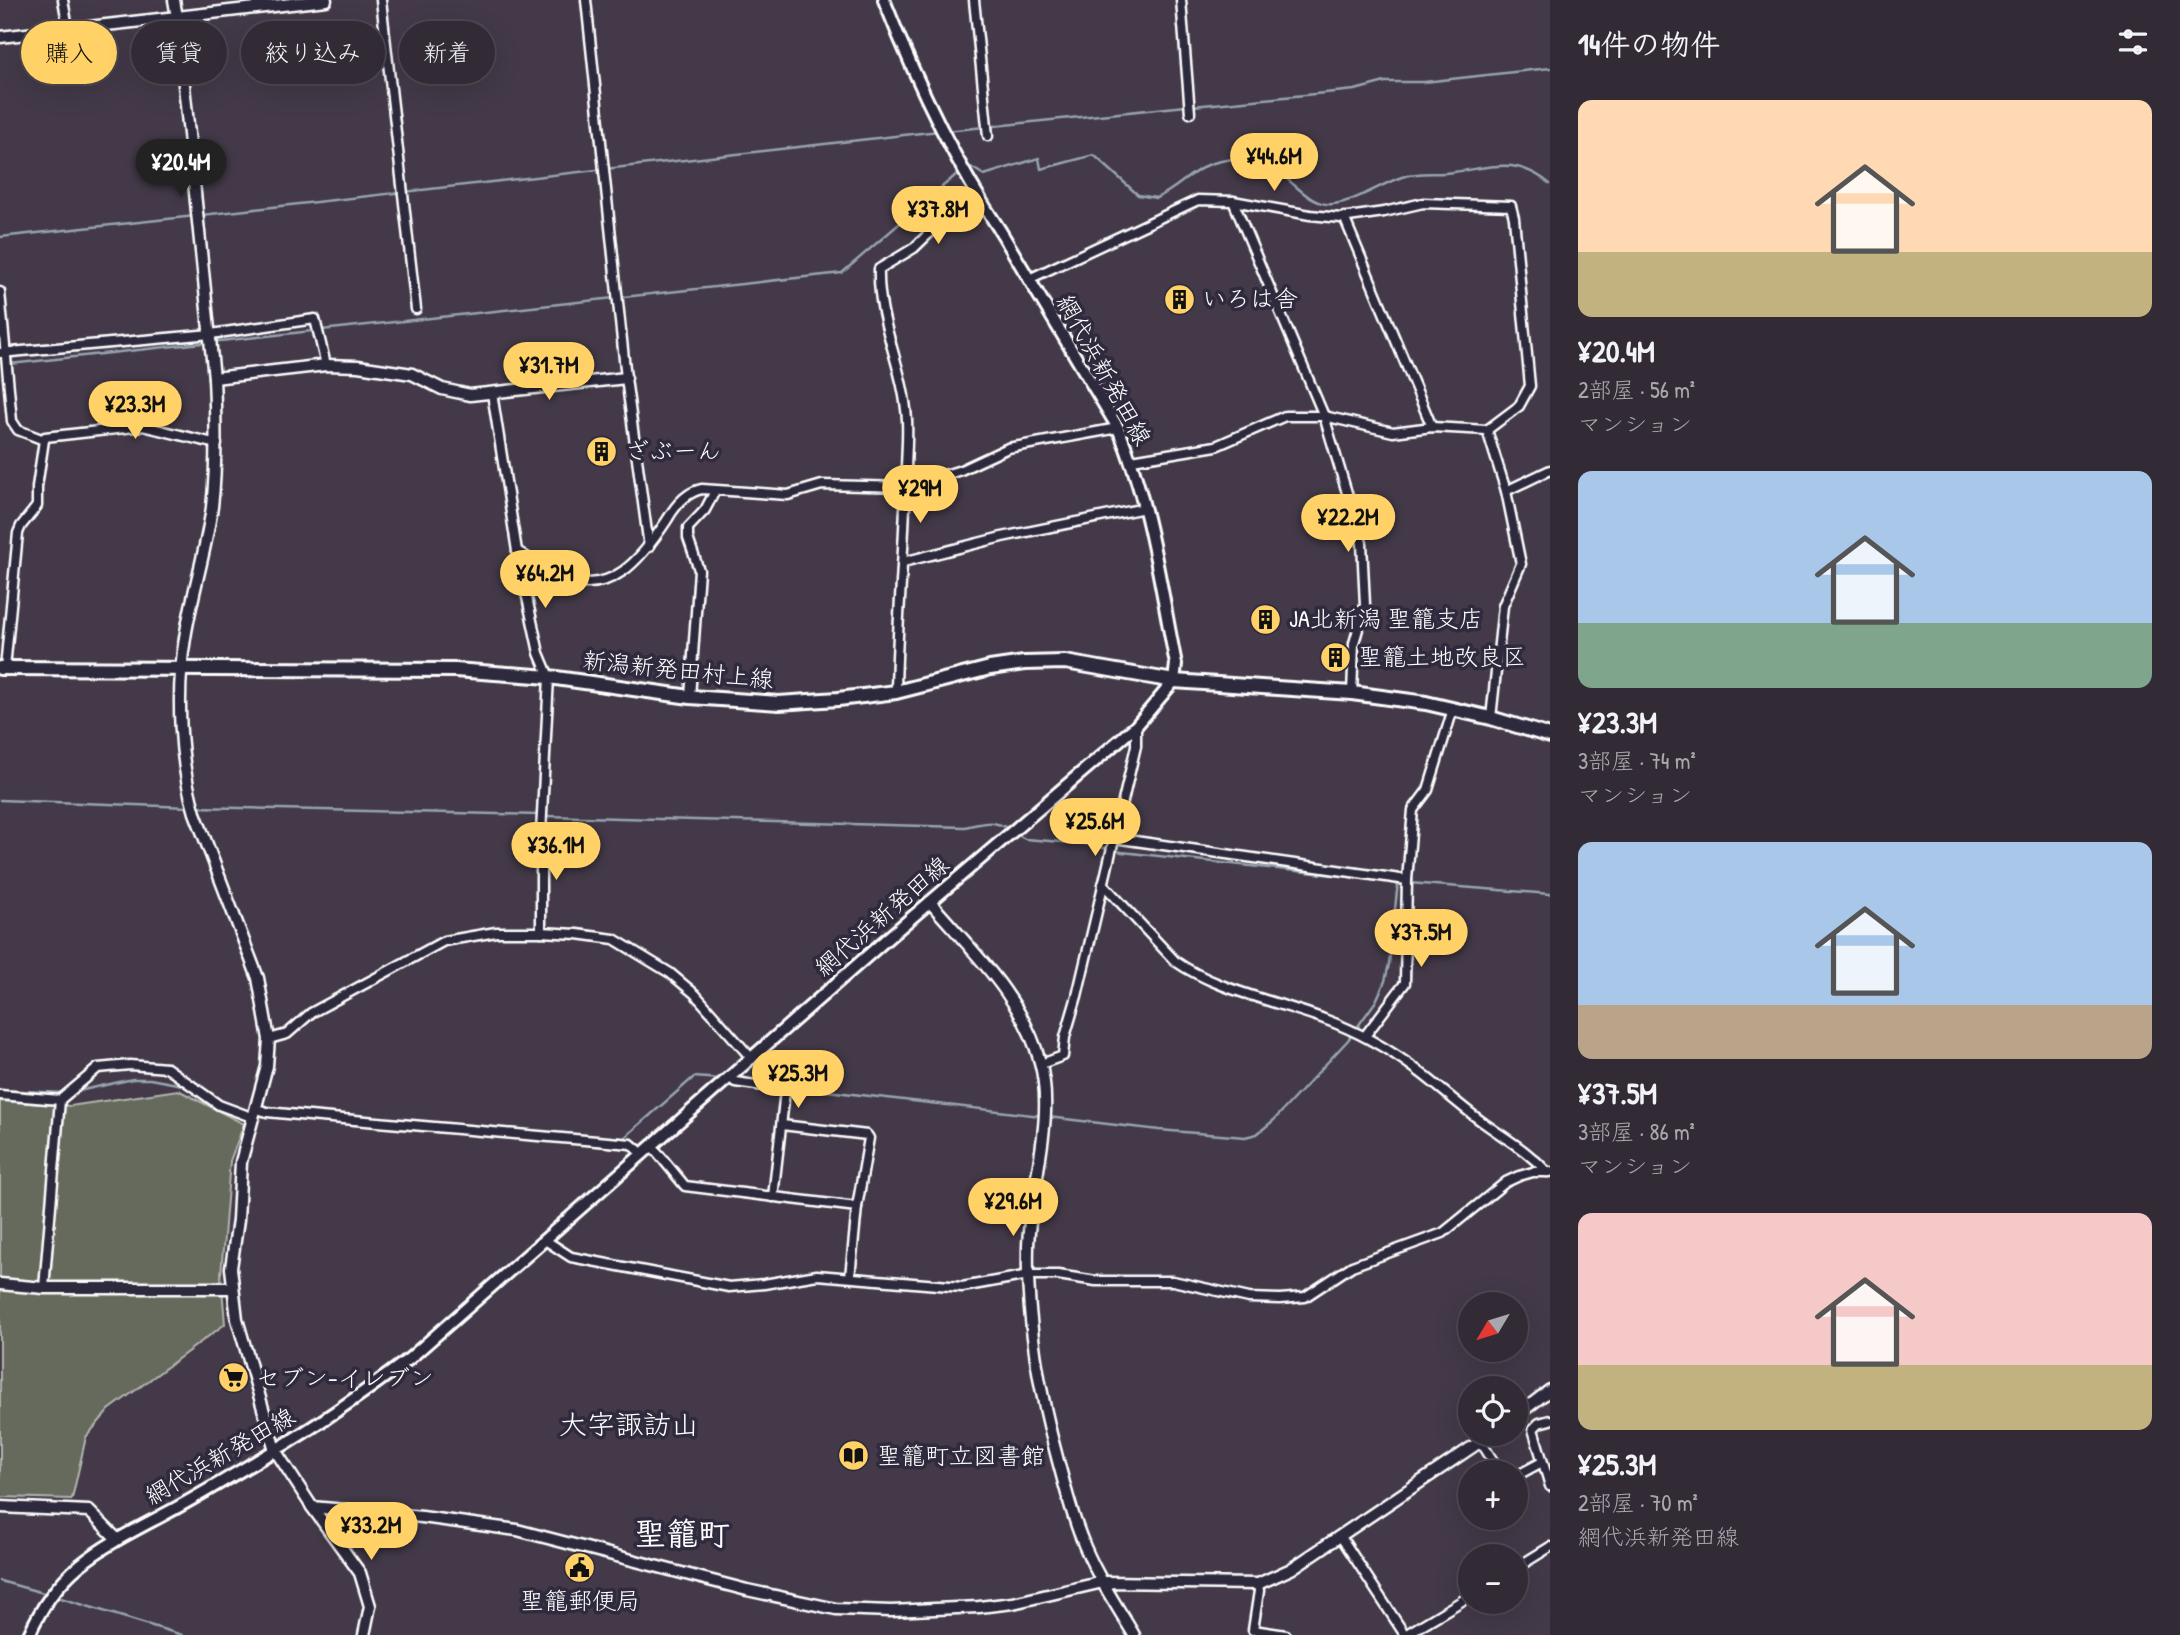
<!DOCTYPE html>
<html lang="ja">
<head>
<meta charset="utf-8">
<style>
  :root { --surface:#322b36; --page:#3a333e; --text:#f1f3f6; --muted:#a8a7ad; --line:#4d4751; --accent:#ffd166 }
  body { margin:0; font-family:"Patrick Hand","Klee One",sans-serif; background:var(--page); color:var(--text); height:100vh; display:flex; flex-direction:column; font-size:26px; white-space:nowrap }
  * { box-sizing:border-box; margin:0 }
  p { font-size:23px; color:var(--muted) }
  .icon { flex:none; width:38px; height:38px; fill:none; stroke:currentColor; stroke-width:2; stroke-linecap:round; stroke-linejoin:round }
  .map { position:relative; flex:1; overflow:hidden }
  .side { display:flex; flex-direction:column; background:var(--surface); width:630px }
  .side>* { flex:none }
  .hud { position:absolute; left:21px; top:21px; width:665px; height:63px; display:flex; gap:14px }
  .needle { width:46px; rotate:232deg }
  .buttons { position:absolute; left:1458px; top:1292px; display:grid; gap:14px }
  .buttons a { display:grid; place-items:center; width:70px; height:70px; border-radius:50%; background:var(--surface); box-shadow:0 7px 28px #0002,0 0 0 2px var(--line); font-size:35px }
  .price { position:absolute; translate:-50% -60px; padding:0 16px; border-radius:24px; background:var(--accent); color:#111; font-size:23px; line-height:46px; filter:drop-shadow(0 2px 4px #0008) }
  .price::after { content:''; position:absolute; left:50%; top:42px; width:21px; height:16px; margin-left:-10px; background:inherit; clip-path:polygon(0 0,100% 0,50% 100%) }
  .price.on { background:#222; color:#fff }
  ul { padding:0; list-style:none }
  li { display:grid; align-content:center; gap:14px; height:371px; padding:0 28px }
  li span { display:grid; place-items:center; height:217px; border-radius:14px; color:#555 }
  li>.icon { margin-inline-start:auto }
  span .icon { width:126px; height:126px; fill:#fffc; stroke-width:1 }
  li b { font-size:30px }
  h2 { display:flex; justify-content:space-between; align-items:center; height:84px; padding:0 28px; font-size:30px }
  .pill { padding:0 24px; border-radius:32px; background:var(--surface); box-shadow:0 7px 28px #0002,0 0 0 2px var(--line); font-size:24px; line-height:63px }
  .pill.on { background:var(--accent); color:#111 }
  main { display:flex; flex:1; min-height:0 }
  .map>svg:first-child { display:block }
  .green { fill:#666b5d; stroke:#b2b5ae; stroke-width:2 }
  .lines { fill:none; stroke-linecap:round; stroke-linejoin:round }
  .stream { stroke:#97a4b0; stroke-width:2.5 }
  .minor-casing { stroke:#fff; stroke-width:13 }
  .tertiary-casing { stroke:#fff; stroke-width:15 }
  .secondary-casing { stroke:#fff; stroke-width:16 }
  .primary-casing { stroke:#fff; stroke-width:18 }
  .minor { stroke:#2f2a3d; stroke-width:8 }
  .tertiary { stroke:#2f2a3d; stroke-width:10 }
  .secondary { stroke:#2f2a3d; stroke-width:10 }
  .primary { stroke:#2f2a3d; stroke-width:12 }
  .labels { text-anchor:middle; stroke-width:7; stroke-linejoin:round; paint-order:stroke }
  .poi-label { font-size:24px; fill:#fff; stroke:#2f2a3d; text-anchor:start }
  .street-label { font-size:24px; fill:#fff; stroke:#2f2a3d }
  .quarter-label { font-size:28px; fill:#fff; stroke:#2f2a3d }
  .district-label { font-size:32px; font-weight:bold; fill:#fff; stroke:#2f2a3d }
</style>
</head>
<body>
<main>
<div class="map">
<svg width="1550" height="1635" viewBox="0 0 1550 1635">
  <rect width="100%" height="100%" fill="#433948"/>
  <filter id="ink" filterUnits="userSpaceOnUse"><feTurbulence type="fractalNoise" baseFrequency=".0143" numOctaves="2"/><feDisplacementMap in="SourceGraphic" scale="14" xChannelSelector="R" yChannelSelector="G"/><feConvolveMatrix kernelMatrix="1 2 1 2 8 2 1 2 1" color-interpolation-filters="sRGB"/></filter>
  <g filter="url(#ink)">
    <polygon class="green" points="178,1090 244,1124 230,1161 221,1275 225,1324 109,1410 86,1437 72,1499 0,1497 0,1101 70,1106"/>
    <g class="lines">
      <g class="stream">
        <polyline points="1193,106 1355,90 1385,82 1424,82 1550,68"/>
        <polyline points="946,131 1186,106"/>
        <path d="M971,167l13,8 55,-17 2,11 53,-14 44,40 18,3c20,-8 34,-26 54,-34 9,-3 22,-5 31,-6 41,-2 60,50 92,46 24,-3 46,-19 69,-27 17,-6 34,-2 52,-5 38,-5 62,-16 96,12"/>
        <polyline points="202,215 939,131"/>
        <polyline points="0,237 195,216"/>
        <polyline points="10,364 842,273 957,174"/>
        <polyline points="0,800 189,807"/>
        <polyline points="195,807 539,815"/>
        <path d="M545,816l420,11c19,-4 26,-8 44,2"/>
        <polyline points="1014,833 1025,839 1086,844 1122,852 1388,881"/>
        <polyline points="1409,883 1550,894"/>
        <polyline points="784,1086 1041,1116"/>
        <polyline points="0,1090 64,1093"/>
        <polyline points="74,1092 133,1079 150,1079 188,1086"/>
        <polyline points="1048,1117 1159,1130 1245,1137 1257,1134 1274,1120 1348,1040 1376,1001 1385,981 1389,964 1398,882"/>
        <polyline points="569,1135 624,1138 694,1077 721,1079"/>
        <polyline points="0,1581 47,1594"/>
        <polyline points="54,1596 182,1635"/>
      </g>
      <defs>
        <g id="minor">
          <polyline points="63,0 68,28"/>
          <polyline points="381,0 416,309"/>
          <polyline points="586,0 626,378 649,547"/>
          <polyline points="974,0 988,136"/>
          <polyline points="1181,0 1190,113"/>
          <polyline points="1233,201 1324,416 1362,543 1365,605 1354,643 1352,693"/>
          <polyline points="1344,217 1432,427"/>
          <polyline points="1029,279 1198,200 1233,201 1310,215 1341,218 1384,212 1423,203 1511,206 1514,218 1530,386 1519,406 1487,430 1432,427 1393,432 1324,416 1285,416 1216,446 1132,460"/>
          <polyline points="0,292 12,421 18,430 44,440"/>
          <polyline points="0,353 211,334 315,319 326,365"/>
          <polyline points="492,393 517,551 539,653 549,677 541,833 541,932"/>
          <polyline points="1487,430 1506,491 1521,564 1503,606 1491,718"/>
          <polyline points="44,440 45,437 143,426 217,444"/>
          <polyline points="1506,491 1550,470"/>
          <path d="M517,551c13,8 27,18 42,25 51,24 83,-18 108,-56 8,-14 19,-28 35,-31l86,6 34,-10 84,2 55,-17 47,-22 110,-20"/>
          <polyline points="903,562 1002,537 1145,508"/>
          <polyline points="5,668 18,533 21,526 37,506 37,487 44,440"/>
          <path d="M896,692c1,-73 9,-146 10,-219 0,-17 2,-36 1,-53 -3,-52 -30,-99 -28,-151l35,-21 31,-30 36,-17"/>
          <polyline points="690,697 699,570 688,538 688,528 705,510 715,491"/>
          <polyline points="1114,838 1407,880"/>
          <path d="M1103,884l72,77c41,29 101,40 149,58 33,12 65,30 93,51 23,17 44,37 67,53 22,16 44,28 63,49"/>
          <polyline points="1365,1036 1405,983 1407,880 1413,810 1428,790 1453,709"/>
          <polyline points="269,1039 287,1034 311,1013 444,941 496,932 541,932 577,934 614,939 670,973 695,994 752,1059"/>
          <polyline points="1041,1064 1063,1056 1065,1037 1077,996 1136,746 1136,726"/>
          <polyline points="730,1078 735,1082 784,1089 785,1091 773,1197"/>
          <polyline points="0,1095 60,1100"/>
          <polyline points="257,1109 267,1112 320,1117 631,1144 643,1154"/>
          <polyline points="782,1125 867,1135 869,1138 857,1207"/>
          <polyline points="652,1146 685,1186 857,1207 850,1277"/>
          <polyline points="545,1240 571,1257 729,1287 764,1284 817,1275 962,1287 1029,1275 1058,1275 1096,1281 1173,1281 1249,1298 1280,1299 1305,1297 1352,1266 1443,1233 1506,1182 1519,1176 1533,1172 1550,1172"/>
          <polyline points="44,1288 60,1100 98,1068 130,1065 167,1068 219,1105 254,1118"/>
          <polyline points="1550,1420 1539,1423 1533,1429 1550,1486"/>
          <polyline points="1481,1442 1500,1472"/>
          <polyline points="1516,1476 1542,1462"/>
          <polyline points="1341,1537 1405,1635"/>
          <polyline points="1516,1568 1550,1547"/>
          <polyline points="1258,1584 1259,1591 1253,1630 1286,1635"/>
          <polyline points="1405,1635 1470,1596"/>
        </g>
        <g id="tertiary">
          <polyline points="0,37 177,17 174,0"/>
          <polyline points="214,378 177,17 326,0"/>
          <path d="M626,378l-156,17 -28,-6 -30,-15 -54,-8 -32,-1 -112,13c2,43 3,86 -2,129 -6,44 -20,87 -27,131 -9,54 -6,123 10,175l63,165 11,61 -2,27 -26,96 -3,58 -7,48 6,51 38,131 37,57 110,10 95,13 230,60 89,19 55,2 88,-4 34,-4 90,-21 155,2 33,-15 202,-136"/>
          <path d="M930,902c42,49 93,96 110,160 16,57 -10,125 -12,184 -2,73 11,145 30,215 7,25 13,51 23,76 13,35 34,66 53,98"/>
          <polyline points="0,1284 44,1288 233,1288"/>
          <polyline points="1516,1416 1550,1390"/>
          <polyline points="0,1507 89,1511 117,1539"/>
          <polyline points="312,1507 360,1573 370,1606 364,1635"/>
        </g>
        <path id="secondary" d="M29,1635c29,-68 74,-88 136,-121 36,-19 71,-41 107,-62 48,-28 93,-60 137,-93l480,-422 247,-211 38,-45 2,-17c-16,-79 -26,-161 -58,-236l-117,-196c-48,-72 -85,-151 -117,-232"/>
        <polyline id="primary" points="0,668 455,670 549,677 690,697 779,703 838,699 896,692 990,668 1024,663 1065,662 1174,681 1352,693 1426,703 1491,718 1550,736"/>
      </defs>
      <use href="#minor" class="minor-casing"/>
      <use href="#tertiary" class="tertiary-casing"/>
      <use href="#secondary" class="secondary-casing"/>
      <use href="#primary" class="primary-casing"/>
      <use href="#minor" class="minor"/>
      <use href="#tertiary" class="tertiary"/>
      <use href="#secondary" class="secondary"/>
      <use href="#primary" class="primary"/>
    </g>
  </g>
  <defs>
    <symbol id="building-disc" viewBox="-11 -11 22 22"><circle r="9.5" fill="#ffd166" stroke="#2f2a3d"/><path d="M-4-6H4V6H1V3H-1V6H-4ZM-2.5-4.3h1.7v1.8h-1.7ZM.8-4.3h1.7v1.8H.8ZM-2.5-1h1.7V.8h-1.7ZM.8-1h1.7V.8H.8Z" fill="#111"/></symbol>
    <symbol id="supermarket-disc" viewBox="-11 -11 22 22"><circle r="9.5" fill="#ffd166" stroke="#2f2a3d"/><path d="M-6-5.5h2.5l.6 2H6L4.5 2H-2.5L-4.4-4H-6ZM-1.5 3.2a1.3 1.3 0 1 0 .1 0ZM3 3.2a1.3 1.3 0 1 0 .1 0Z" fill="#111"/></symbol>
    <symbol id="library-disc" viewBox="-11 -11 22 22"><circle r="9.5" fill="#ffd166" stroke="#2f2a3d"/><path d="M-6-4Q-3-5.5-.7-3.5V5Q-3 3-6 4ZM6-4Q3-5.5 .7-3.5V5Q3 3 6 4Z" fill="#111"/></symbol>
    <symbol id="civic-disc" viewBox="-11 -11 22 22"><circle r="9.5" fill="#ffd166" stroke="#2f2a3d"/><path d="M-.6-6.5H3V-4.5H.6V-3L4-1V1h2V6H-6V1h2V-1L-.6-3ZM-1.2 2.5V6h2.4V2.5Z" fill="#111"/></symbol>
  </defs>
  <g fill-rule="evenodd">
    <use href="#building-disc" x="1162" y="282" width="35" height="35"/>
    <use href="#building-disc" x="584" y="434" width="35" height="35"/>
    <use href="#building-disc" x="1248" y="602" width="35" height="35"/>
    <use href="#building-disc" x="1318" y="640" width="35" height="35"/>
    <use href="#supermarket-disc" x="216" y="1360" width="35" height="35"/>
    <use href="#library-disc" x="836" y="1438" width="35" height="35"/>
    <use href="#civic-disc" x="562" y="1550" width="35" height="35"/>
  </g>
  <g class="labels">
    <g class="poi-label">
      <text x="1202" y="307">いろは舎</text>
      <text x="625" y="459">ざぶーん</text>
      <text x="1289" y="627">JA北新潟 聖籠支店</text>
      <text x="1358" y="665">聖籠土地改良区</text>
      <text x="256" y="1386">セブン-イレブン</text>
      <text x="877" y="1464">聖籠町立図書館</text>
      <text x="580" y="1609" text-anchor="middle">聖籠郵便局</text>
    </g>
    <g class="street-label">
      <text transform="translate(1104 370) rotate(61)" y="8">網代浜新発田線</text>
      <text transform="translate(678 670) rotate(6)" y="8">新潟新発田村上線</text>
      <text transform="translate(882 916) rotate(-41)" y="8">網代浜新発田線</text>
      <text transform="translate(220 1456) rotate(-30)" y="8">網代浜新発田線</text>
    </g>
    <g class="quarter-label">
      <text x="629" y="1434">大字諏訪山</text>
    </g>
    <g class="district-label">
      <text x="682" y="1545">聖籠町</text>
    </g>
  </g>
</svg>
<div class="buttons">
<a><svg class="needle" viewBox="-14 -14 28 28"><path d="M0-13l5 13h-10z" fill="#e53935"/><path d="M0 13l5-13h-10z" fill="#a8a7ad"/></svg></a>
<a><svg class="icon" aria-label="locate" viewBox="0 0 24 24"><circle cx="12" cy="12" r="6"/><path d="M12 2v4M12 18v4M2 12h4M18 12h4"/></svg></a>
<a>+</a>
<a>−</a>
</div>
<b class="price" style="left:1274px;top:193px">¥44.6M</b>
<b class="price on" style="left:181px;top:199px">¥20.4M</b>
<b class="price" style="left:938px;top:246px">¥37.8M</b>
<b class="price" style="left:549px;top:402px">¥31.7M</b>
<b class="price" style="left:135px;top:441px">¥23.3M</b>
<b class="price" style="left:920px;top:525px">¥29M</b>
<b class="price" style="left:1348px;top:554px">¥22.2M</b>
<b class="price" style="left:545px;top:610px">¥64.2M</b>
<b class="price" style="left:1095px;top:858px">¥25.6M</b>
<b class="price" style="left:556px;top:882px">¥36.1M</b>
<b class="price" style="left:1421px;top:969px">¥37.5M</b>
<b class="price" style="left:798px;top:1110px">¥25.3M</b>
<b class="price" style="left:1013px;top:1238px">¥29.6M</b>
<b class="price" style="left:371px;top:1562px">¥33.2M</b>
<div class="hud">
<a class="pill on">購入</a>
<a class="pill">賃貸</a>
<a class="pill">絞り込み</a>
<a class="pill">新着</a>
</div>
</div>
<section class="side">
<h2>14件の物件<svg class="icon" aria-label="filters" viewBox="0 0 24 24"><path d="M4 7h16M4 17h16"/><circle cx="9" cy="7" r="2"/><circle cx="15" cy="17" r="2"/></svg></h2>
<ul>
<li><span style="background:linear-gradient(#ffd9b3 70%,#c2b280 0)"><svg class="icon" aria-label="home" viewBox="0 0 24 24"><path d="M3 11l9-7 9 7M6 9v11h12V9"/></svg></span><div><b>¥20.4M</b><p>2部屋 · 56 m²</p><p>マンション</p></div></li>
<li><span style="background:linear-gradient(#a9c7e8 70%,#7fa58c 0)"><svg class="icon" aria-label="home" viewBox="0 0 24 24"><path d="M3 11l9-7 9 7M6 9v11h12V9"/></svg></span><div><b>¥23.3M</b><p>3部屋 · 74 m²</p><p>マンション</p></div></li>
<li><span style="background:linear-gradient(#a9c7e8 75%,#b9a48a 0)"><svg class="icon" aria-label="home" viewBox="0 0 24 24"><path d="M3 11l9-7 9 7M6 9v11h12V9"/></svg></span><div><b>¥37.5M</b><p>3部屋 · 86 m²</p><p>マンション</p></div></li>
<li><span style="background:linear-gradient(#f6c9c9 70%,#c2b280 0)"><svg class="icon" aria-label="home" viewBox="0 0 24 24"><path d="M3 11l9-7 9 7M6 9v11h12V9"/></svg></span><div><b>¥25.3M</b><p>2部屋 · 70 m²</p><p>網代浜新発田線</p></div></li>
</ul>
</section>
</main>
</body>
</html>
